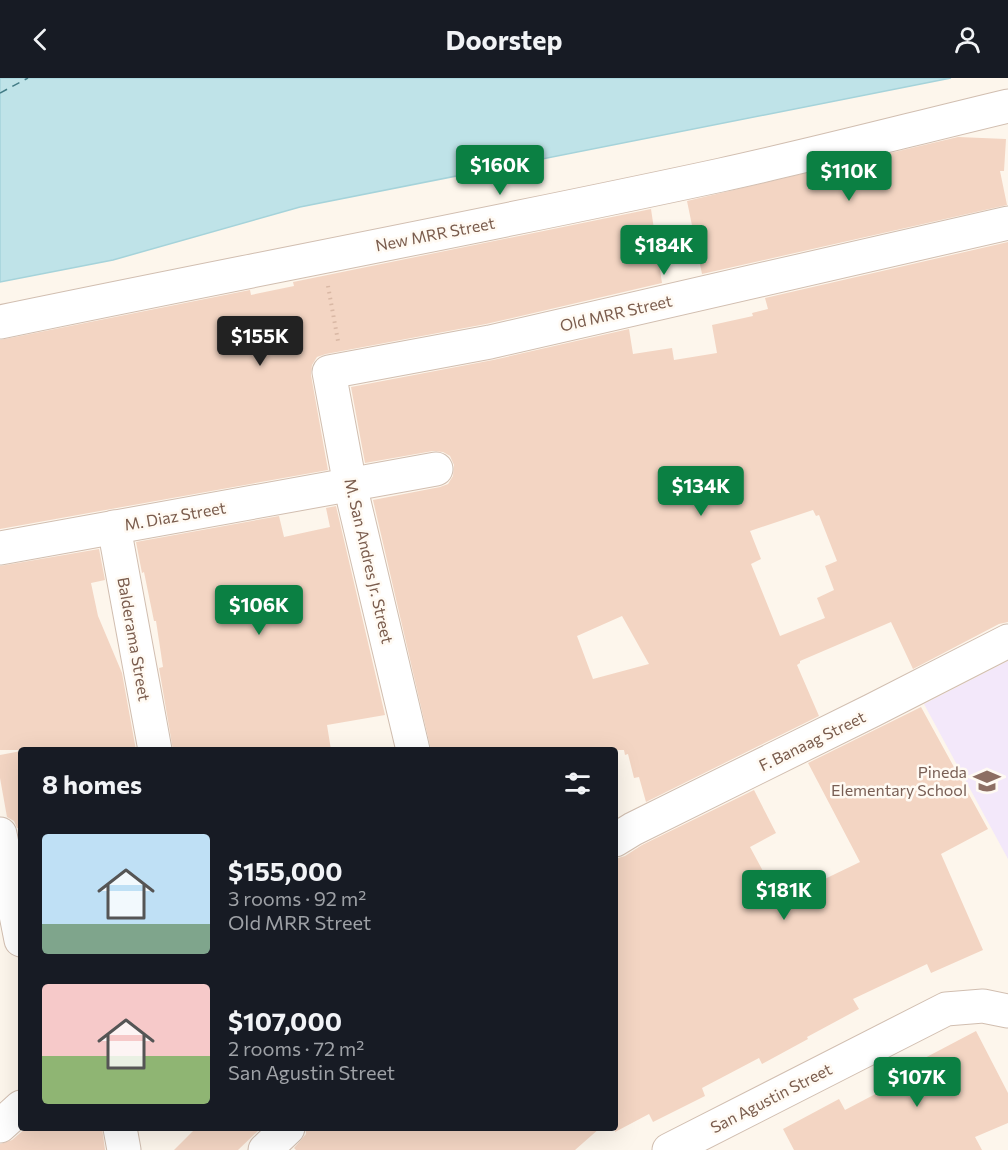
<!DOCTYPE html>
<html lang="en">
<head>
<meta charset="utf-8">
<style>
  :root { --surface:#171b24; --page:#20242c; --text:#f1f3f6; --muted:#9ea1a6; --accent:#0b8043 }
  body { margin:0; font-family:Commissioner,sans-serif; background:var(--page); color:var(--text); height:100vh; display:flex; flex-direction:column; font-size:22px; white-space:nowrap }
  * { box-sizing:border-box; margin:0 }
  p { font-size:20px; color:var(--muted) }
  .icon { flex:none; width:33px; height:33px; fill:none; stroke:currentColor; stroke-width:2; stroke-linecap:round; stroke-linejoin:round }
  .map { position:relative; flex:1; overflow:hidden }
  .sheet { position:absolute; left:18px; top:669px; width:600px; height:384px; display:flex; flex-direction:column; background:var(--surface); border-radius:6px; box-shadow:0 6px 24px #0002 }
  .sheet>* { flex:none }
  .price { position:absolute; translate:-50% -51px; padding:0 14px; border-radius:6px; background:var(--accent); color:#fff; font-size:20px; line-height:39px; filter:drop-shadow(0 2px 3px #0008) }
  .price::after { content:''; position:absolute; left:50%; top:36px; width:18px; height:14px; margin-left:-9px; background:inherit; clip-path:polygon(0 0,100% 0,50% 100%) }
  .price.selected { background:#222; color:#fff }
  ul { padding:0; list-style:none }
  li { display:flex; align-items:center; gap:18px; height:150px; padding:0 24px }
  li span { display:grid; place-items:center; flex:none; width:168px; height:120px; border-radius:6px; color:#555 }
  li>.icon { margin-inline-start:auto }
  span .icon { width:72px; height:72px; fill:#fffc; stroke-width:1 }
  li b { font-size:26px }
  h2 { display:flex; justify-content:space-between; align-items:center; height:72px; padding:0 24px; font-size:26px }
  header { display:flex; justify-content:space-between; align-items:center; height:78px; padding:0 24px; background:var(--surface); font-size:27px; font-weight:700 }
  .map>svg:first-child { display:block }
  .education { fill:#f3e8fa }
  .water { fill:#bfe3e8; stroke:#a5d3da; stroke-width:1.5 }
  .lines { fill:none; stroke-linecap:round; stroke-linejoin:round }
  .ferry { stroke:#437c86; stroke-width:1.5; stroke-dasharray:8 6; stroke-linecap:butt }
  .building { fill:#f3d5c3; fill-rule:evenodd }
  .minor-casing { stroke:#d1beb0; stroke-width:35 }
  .path { stroke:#d9b8a5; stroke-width:4; stroke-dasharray:1.5 4.5; stroke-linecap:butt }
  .minor { stroke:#fff; stroke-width:33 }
  .labels { text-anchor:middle; stroke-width:5; stroke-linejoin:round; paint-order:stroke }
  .street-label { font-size:16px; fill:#7a5c4d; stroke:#fffaf3 }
  .education-label { font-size:16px; fill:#785e54; stroke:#fffaf3; text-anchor:end }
</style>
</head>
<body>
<header><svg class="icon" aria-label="back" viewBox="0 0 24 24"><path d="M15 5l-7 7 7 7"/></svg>Doorstep<svg class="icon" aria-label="person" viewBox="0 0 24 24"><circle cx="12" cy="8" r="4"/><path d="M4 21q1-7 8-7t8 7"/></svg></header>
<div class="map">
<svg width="1008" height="1072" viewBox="0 0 1008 1072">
  <rect width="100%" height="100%" fill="#fdf6ec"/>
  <polygon class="education" points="1008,583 1008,781 924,626"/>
  <polygon class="water" points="0,0 951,0 300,129 113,182 0,204"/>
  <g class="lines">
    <polyline class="ferry" points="0,15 28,0"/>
  </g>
  <g class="building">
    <polygon points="958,59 1006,61 1004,93 1000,93 1007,127 702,196 687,123"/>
    <polygon points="651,131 662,205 486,246 326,276 317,279 312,287 311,297 328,392 0,451 0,262 250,212 251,217 294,208 293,204"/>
    <path d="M1008,164v380l-9,2 -86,45 -22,-47 -91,39v2l-3,2 22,51 -173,86 -7,-25 -5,1 -6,-24 -3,1 -1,-5h-193l-58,-250 67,-13 8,-3 5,-8 1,-11 -4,-9 -7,-4 -10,-1 -68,12 -14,-76 142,-27 136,-31 4,25 39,-6 2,12 43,-7 -5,-28 41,-9 -1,-3 16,-4 -3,-11zM813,432l3,6 3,-1 18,46 -12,5 9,24 -17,8 8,20 -45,18 -29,-72 10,-5 -11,-28zM622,538l27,48 -56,15 -16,-43z"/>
    <polygon points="336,428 385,637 327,647 331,672 173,672 159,590 163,589 156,543 154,543 144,494 142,495 136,464 279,438 284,459 330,449 326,430"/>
    <polygon points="99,471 105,502 91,505 98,538 122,595 136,672 0,672 0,488"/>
    <polygon points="921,629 988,751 941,776 983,872 931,895 927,886 853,921 859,931 807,959 808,961 762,986 759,980 702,1010 705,1018 653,1044 649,1036 615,1054 615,781 625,778 642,767 754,712 776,755 750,769 779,823 860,784 808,685"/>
    <polygon points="21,673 21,750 17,750 14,743 7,739 0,700 0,677"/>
    <polygon points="976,953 1008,1015 1008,1045 975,1059 982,1072 794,1072 783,1051 839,1021 845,1032 906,1000 902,992"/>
    <polygon points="26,1050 102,1050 105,1072 0,1072 0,1066 12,1062"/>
    <polygon points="196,1050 261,1050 238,1072 174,1072"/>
    <polygon points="306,1050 600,1050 575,1072 296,1072 294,1070 306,1056"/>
  </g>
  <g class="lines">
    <defs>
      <g id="minor">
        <path d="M0,244c240,-50 481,-95 721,-147 96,-21 191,-46 287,-69"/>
        <polyline points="114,449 155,672"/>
        <polyline points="0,470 436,391"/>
        <polyline points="413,672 350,407 329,294 490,264 1008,145"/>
        <polyline points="0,756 21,862"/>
        <polyline points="615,762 633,751 873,632 1008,563"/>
        <polyline points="0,1048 21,1029"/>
        <polyline points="120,1050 124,1072"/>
        <polyline points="265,1072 288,1050"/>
        <polyline points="669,1072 946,931 983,928 1008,933"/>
      </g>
    </defs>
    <use href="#minor" class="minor-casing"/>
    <polyline class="path" points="328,208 338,263"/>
    <use href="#minor" class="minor"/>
  </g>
  <defs>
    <symbol id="school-bare" viewBox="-9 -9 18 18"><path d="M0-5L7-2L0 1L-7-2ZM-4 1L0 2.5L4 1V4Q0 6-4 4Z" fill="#8d6e63" stroke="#fffaf3" stroke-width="2.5" paint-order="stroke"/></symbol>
  </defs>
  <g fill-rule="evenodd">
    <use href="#school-bare" x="968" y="684" width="38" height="38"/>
  </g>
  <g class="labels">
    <g class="street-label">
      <text transform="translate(435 156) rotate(-11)" y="6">New MRR Street</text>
      <text transform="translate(616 235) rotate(-13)" y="6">Old MRR Street</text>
      <text transform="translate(175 438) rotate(-10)" y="6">M. Diaz Street</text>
      <text transform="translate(369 483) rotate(77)" y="6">M. San Andres Jr. Street</text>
      <text transform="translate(134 561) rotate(80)" y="6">Balderama Street</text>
      <text transform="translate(812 663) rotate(-26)" y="6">F. Banaag Street</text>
      <text transform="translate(771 1020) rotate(-27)" y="6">San Agustin Street</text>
    </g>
    <g class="education-label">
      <text x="967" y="700">Pineda<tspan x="967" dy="18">Elementary School</tspan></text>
    </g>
  </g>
</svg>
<b class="price" style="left:500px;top:118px">$160K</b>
<b class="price" style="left:849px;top:124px">$110K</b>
<b class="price" style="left:664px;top:198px">$184K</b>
<b class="price selected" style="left:260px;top:289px">$155K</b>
<b class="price" style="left:701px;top:439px">$134K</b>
<b class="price" style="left:259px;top:558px">$106K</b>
<b class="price" style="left:784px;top:843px">$181K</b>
<b class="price" style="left:917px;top:1030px">$107K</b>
<section class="sheet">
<h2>8 homes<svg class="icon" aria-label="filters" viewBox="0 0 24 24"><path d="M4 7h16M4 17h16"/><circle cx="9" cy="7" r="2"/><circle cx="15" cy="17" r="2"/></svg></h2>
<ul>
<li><span style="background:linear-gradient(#bfe0f5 75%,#7fa58c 0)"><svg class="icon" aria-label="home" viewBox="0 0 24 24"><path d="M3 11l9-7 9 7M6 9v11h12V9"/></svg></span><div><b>$155,000</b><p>3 rooms · 92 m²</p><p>Old MRR Street</p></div></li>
<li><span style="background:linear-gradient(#f6c9c9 60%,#8fb573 0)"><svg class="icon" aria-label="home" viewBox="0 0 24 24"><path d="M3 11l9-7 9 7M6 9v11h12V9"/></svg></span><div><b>$107,000</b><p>2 rooms · 72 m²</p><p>San Agustin Street</p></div></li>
</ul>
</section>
</div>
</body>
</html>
